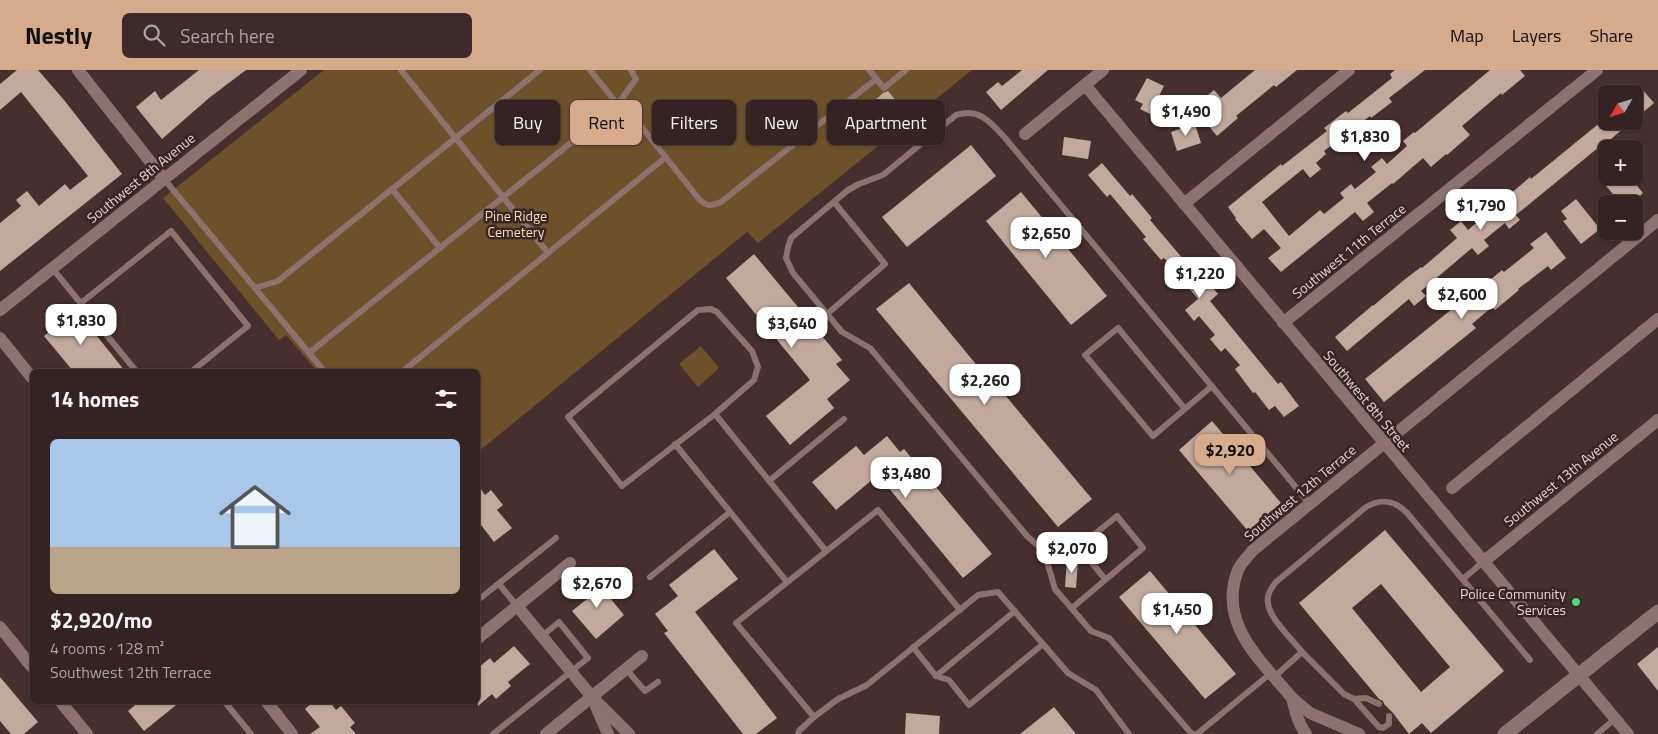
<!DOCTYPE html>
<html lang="en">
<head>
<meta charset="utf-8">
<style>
  :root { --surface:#342322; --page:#3c2b2a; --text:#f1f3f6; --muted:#a9a4a5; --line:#4e4040; --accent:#d6ab8b }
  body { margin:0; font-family:"Titillium Web",sans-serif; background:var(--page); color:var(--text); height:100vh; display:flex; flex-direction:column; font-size:19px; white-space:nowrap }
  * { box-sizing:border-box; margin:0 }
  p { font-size:16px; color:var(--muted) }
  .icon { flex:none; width:28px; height:28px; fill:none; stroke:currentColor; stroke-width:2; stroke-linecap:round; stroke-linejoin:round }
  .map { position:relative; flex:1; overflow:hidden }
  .sheet { position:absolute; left:30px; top:299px; width:450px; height:335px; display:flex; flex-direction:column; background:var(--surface); border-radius:8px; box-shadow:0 1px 4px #0004,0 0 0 1px var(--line) }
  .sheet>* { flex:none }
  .banner { position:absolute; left:495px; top:30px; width:475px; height:45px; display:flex; gap:10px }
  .needle { width:32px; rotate:231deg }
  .tools { position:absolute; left:1598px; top:15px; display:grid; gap:10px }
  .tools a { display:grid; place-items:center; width:45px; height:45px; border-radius:8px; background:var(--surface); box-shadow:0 1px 4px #0004,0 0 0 1px var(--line); font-size:25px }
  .price { position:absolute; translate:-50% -42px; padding:0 11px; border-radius:10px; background:#fff; color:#222; font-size:16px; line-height:32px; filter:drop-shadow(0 1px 2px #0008) }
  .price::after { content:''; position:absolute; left:50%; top:30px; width:15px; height:11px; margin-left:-8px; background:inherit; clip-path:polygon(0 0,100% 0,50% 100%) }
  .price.on { background:var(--accent); color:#111 }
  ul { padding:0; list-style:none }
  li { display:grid; align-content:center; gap:10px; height:265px; padding:0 20px }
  li span { display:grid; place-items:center; height:155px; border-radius:8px; color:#555 }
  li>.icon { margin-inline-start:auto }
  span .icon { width:90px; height:90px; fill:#fffc; stroke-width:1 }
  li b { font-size:21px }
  h2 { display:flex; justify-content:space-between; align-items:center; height:60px; padding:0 20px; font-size:21px }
  .tag { padding:0 18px; border-radius:8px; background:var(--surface); box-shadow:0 1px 4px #0004,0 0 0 1px var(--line); font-size:18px; line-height:45px }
  .tag.on { background:var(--accent); color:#111 }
  header { display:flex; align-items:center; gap:30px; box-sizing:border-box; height:70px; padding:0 25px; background:var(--accent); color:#111 }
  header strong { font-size:24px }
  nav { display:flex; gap:28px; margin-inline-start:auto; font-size:18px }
  .search { width:350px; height:45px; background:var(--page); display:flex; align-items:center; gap:12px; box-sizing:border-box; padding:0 18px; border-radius:8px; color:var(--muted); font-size:19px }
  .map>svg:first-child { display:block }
  .green { fill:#6d5128 }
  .building { fill:#c2a99c; fill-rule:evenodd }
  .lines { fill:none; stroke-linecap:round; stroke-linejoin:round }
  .lane { stroke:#8d7270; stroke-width:6 }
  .street { stroke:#8d7270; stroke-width:12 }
  .secondary { stroke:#8d7270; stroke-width:15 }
  .poi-dot { fill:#45d77a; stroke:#3b2524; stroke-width:2 }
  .labels { text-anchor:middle; stroke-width:5; stroke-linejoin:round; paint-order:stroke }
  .street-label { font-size:14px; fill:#e4d5d4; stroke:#3b2524 }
  .park-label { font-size:14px; fill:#f9debb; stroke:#3b2524 }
  .poi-label { font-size:14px; fill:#e4d5d4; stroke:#3b2524; text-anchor:end }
</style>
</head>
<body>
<header>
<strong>Nestly</strong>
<div class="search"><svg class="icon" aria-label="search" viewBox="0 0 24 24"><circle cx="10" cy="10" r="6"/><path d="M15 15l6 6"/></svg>Search here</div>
<nav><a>Map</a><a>Layers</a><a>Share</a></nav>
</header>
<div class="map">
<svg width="1658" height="664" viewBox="0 0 1658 664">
  <rect width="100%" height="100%" fill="#462f2e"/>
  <g class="green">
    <polygon points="324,0 972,0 758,173 747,162 478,382 478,301 317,301 286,265 279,270 163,128"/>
    <polygon points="701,276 719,298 698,317 679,294"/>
  </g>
  <g class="building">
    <polygon points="17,0 38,0 64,30 122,104 0,201 0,153 21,136 16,130 27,121 39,136 65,114 70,120 88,106 21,22 0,40 0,14"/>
    <polygon points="199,0 246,0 209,28 162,69 136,37 155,21 161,30"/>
    <polygon points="1022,0 1048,0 1001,40 986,22 998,12 1002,16"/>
    <polygon points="1255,0 1297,0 1276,17 1274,15 1236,46 1238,48 1217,66 1193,37 1214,20 1221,28"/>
    <polygon points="1395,0 1425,0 1389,28 1392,32 1371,48 1370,46 1324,81 1326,84 1316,93 1321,99 1310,108 1303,99 1262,132 1289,166 1320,140 1324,144 1344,128 1340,123 1351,114 1355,119 1376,102 1371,97 1382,88 1387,94 1407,76 1403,71 1414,62 1415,63 1490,0 1520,0 1525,6 1502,25 1501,23 1462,56 1470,65 1447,85 1446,84 1431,97 1423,88 1393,114 1392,113 1367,133 1374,142 1363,151 1355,142 1281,202 1268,188 1281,178 1264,159 1252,169 1235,149 1236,148 1228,137 1281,94 1282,96 1327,61 1324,58 1346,41 1348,43 1392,8 1390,4"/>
    <polygon points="1147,8 1164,16 1150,44 1140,39 1143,34 1135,30"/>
    <polygon points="1642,19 1654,33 1634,50 1634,26"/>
    <polygon points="888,21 897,32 883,44 873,32 883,23"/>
    <polygon points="1602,51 1632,51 1611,69 1615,74 1609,79 1606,79 1604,83 1599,77 1516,145 1520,150 1509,159 1505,153 1484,170 1489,176 1478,185 1472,178 1421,221 1426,226 1414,236 1409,229 1347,281 1335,267 1373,235 1373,236 1404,210 1421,197 1422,198 1457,168 1450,160 1461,151 1468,160 1530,107 1531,109"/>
    <polygon points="1195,54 1201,73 1177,81 1171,62"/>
    <polygon points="1064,67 1091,71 1088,89 1062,85"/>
    <polygon points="971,75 996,106 907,177 882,147"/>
    <polygon points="1102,93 1130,126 1132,124 1152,148 1150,150 1184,190 1188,187 1218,224 1210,231 1278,314 1281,312 1299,336 1284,347 1275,336 1269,340 1255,322 1253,323 1235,299 1240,295 1225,278 1221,282 1210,269 1215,265 1199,246 1194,251 1185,240 1198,229 1164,188 1161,190 1143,169 1146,167 1110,124 1107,127 1088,105"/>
    <polygon points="1610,106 1629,106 1643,123 1631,134 1621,134 1603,112"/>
    <polygon points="1021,122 1107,226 1071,255 986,151"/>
    <polygon points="1576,129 1600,159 1581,174 1563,151 1567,149 1561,141"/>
    <polygon points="1546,162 1566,188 1551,200 1548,196 1518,219 1519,220 1495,240 1492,237 1472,254 1476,258 1384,332 1365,309 1457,235 1458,237 1502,200 1504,202 1534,178 1530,174"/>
    <polygon points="754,184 842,290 836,294 850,310 827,329 834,338 790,375 766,346 810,310 726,208"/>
    <polygon points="909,213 1003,327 1005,325 1092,429 1058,457 876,239"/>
    <polygon points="76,240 125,301 73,301 44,266"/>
    <polygon points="1212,351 1281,433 1248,461 1179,380"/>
    <polygon points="887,366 900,382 904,379 992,484 963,508 878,405 836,440 812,412 856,376 864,385"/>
    <polygon points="478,415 485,425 491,420 503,435 497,440 512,458 494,472 478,451"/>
    <path d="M1385,460l119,141 -73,62 -9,-10 -13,11 -16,-21 -9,-9 -1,-3 -4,-2 -80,-96zM1381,514l69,83 -29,25 -69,-84z"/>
    <polygon points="714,479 738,509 695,542 777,648 756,664 743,664 664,563 668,561 655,544 678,526 669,515"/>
    <polygon points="1067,490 1078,491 1076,518 1065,517"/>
    <polygon points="1150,501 1236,604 1205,629 1119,527"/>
    <polygon points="592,506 624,545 596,569 572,541 587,529 578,518"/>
    <polygon points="514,576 530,594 508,612 511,616 496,629 492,624 478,636 478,598 490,588 494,593"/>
    <polygon points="1658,577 1658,621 1637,594"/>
    <polygon points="0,607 38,652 24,664 11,664 0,651"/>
    <polygon points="140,631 181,631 144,661 128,641"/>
    <polygon points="314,631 329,631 336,640 341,636 355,653 350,657 356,664 310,664 320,657 305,639"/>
    <polygon points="1054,637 1076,664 1020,664"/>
    <polygon points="906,643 940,646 939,664 905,664"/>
  </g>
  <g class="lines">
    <g class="lane">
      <polyline points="401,0 548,183 403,301"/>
      <polyline points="869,0 884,18 906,0"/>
      <path d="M621,31l78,98c8,8 12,7 22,3l155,-123"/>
      <polyline points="618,34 636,9 631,0"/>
      <polyline points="164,109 309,283 618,35 590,0"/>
      <polyline points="392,119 440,178"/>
      <polyline points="548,183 666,87"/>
      <polyline points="52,198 136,301"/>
      <polyline points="255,218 278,211 540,0"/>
      <polyline points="81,233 171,161 248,256 192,301"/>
      <polygon points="711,239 717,242 752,281 758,297 754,310 715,344 622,416 568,347 698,240"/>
      <polyline points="827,244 885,194 834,132"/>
      <polyline points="309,283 324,301"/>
      <polyline points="1185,339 1118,258 1085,285 1153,366 1212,316"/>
      <polyline points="715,344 826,481"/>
      <polyline points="675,374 787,512"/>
      <polyline points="769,411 844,349"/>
      <polyline points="650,507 730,442"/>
      <polyline points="1463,509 1483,492"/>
      <polyline points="499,514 517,536"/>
      <polyline points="478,530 556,468"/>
      <polyline points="1072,538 1143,478 1117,446 1079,477 1105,509"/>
      <polyline points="913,577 936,606 949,610 969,635 1043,574"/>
      <polyline points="1302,582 1344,624 1354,629"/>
      <polyline points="626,599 645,621 658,612"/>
      <polyline points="936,606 1015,541"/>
      <path d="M1274,607l28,-25c-9,-12 -33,-34 -34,-49 -2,-8 3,-15 8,-21l90,-75c16,-9 29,-7 42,7l122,146"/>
      <polyline points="224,631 251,664"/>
      <polyline points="1379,634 1366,628 1354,629 1379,657 1383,658 1389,654 1389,646"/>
      <polyline points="814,647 736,553 878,440 960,540"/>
      <polyline points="493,664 588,588 559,552 542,566"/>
      <polyline points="798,664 799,661 814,647 838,629 867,615 978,525 998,522 1068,603 1096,620 1129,664"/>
      <path d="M1194,664l-3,-1 -82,-95 -18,-7 -36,-42 -11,-38 -17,-15 -157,-188 -28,-16 -49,-59 -7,-15 2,-11 3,-9 57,-48 11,-6 24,-9 73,-60c24,-8 35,8 50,24l303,364"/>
      <polyline points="1197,664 1271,603"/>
      <polyline points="1597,664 1615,649"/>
    </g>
    <g class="street">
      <polyline points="78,0 164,109"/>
      <polyline points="1085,15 1628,664"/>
      <polyline points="1025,64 1103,0"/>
      <polyline points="1184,134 1349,0"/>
      <polyline points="0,240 301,0"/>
      <polyline points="1283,253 1597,0"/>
      <polyline points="0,268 32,308"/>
      <polyline points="1452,418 1658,249"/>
      <polyline points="1483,492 1658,350"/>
      <polyline points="517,536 592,627 629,664"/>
      <polyline points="0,557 32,597"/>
      <polyline points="478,568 570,493"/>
      <path d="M1292,628c-31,-38 -75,-74 -54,-128 3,-7 10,-13 14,-19l406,-331"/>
      <polyline points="60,631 87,664"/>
      <polyline points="266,631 292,664"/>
      <polyline points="595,634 608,664"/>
      <polyline points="546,664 642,586"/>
      <path d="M1306,664c-8,-11 -11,-23 -14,-36l18,15 49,21"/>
    </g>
    <polyline class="secondary" points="1505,664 1658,542"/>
  </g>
  <circle class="poi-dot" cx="1576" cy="532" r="5"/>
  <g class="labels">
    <g class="street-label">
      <text transform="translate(141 108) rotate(-39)" y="5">Southwest 8th Avenue</text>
      <text transform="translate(1349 181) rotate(-39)" y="5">Southwest 11th Terrace</text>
      <text transform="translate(1367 331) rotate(50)" y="5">Southwest 8th Street</text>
      <text transform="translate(1561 409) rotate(-39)" y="5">Southwest 13th Avenue</text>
      <text transform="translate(1300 423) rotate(-40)" y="5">Southwest 12th Terrace</text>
    </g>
    <g class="park-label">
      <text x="516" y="151">Pine Ridge<tspan x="516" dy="16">Cemetery</tspan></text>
    </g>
    <g class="poi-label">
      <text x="1566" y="529">Police Community<tspan x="1566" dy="16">Services</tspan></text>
    </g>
  </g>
</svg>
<div class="tools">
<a><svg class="needle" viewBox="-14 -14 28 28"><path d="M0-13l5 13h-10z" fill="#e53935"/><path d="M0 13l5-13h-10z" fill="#a9a4a5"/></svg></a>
<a>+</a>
<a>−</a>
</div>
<b class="price" style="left:1186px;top:67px">$1,490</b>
<b class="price" style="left:1365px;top:92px">$1,830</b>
<b class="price" style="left:1481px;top:161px">$1,790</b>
<b class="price" style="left:1046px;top:189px">$2,650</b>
<b class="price" style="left:1200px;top:229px">$1,220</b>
<b class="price" style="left:1462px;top:250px">$2,600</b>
<b class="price" style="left:81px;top:276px">$1,830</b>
<b class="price" style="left:792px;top:279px">$3,640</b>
<b class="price" style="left:985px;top:336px">$2,260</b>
<b class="price on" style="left:1230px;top:406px">$2,920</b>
<b class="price" style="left:906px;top:429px">$3,480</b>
<b class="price" style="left:1072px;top:504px">$2,070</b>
<b class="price" style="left:597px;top:539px">$2,670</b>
<b class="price" style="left:1177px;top:565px">$1,450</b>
<div class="banner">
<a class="tag">Buy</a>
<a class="tag on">Rent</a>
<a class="tag">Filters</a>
<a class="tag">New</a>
<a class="tag">Apartment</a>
</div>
<section class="sheet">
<h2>14 homes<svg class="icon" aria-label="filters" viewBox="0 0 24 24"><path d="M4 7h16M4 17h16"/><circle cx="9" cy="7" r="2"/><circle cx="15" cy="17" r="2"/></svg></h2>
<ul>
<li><span style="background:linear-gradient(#a9c7e8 70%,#b9a48a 0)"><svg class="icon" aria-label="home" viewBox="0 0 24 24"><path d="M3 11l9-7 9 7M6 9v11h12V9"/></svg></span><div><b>$2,920/mo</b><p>4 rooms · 128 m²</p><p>Southwest 12th Terrace</p></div></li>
</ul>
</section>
</div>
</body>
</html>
